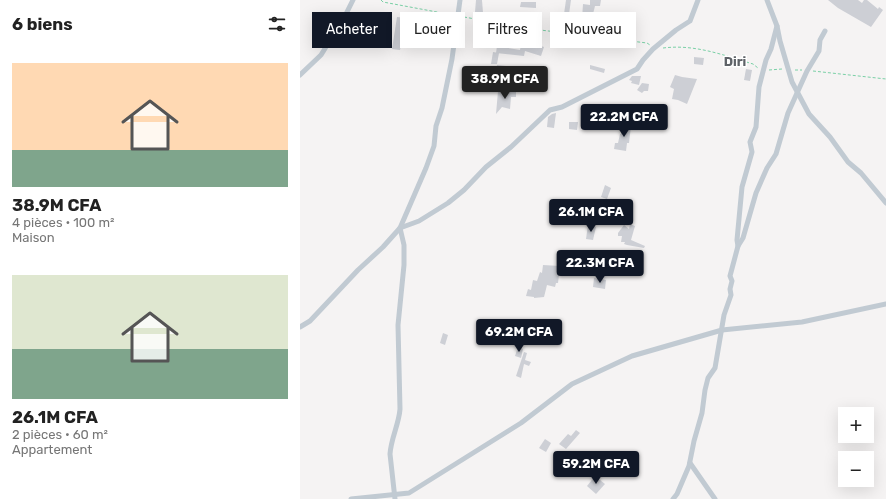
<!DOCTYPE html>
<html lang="fr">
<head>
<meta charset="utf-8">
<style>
  :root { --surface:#fff; --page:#f6f6f6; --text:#222; --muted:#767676; --accent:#111827 }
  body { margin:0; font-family:Rubik,sans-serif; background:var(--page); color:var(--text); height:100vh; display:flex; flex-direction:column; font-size:15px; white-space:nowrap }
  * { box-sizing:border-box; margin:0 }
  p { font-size:13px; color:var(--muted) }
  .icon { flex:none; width:22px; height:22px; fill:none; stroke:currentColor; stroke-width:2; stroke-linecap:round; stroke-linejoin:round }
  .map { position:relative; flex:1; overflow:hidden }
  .details { display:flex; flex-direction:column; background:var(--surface); width:300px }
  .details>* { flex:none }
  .guide { position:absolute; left:12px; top:12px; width:380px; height:36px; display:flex; gap:8px }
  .tools { position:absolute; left:538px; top:407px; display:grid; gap:8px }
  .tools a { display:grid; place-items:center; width:36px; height:36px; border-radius:0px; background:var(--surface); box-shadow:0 4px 16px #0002; font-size:20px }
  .price { position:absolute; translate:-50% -34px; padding:0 9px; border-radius:4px; background:var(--accent); color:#fff; font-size:13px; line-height:26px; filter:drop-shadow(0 1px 2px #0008) }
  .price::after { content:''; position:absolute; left:50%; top:24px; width:12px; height:9px; margin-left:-6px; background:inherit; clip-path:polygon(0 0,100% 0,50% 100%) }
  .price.on { background:#222; color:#fff }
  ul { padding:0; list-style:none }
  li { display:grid; align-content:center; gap:8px; height:212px; padding:0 12px }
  li span { display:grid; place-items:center; height:124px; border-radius:0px; color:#555 }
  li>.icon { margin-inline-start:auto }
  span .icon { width:72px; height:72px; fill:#fffc; stroke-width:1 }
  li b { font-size:17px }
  h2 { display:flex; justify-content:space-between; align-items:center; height:48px; padding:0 12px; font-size:17px }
  .chip { padding:0 14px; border-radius:0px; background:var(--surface); box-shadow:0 4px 16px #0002; font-size:14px; line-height:36px }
  .chip.on { background:var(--accent); color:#fff }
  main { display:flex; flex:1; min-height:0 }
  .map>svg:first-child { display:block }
  .building { fill:#cdcfd5 }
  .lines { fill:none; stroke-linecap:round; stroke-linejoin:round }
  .path { stroke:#7ad0a6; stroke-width:1; stroke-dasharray:3 2; stroke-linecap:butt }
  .minor { stroke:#c1cad2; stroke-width:5 }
  .labels { text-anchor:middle; stroke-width:3; stroke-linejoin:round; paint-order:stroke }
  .quarter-label { font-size:13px; font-weight:bold; fill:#5f6368; stroke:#fff }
</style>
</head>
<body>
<main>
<section class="details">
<h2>6 biens<svg class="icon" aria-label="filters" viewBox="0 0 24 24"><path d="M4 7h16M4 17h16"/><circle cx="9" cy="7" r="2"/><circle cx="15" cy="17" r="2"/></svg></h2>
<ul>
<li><span style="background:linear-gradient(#ffd9b3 70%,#7fa58c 0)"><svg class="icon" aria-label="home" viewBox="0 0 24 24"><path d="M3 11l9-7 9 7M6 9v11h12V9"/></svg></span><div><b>38.9M CFA</b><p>4 pièces · 100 m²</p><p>Maison</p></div></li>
<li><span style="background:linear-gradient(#dfe7d0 60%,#7fa58c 0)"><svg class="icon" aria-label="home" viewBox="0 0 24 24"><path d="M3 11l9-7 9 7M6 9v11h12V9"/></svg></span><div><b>26.1M CFA</b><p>2 pièces · 60 m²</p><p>Appartement</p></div></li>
</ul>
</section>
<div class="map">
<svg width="586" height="499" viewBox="0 0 586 499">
  <rect width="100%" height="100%" fill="#f5f3f3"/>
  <g class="building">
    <polygon points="176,0 182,0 183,13 175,12"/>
    <polygon points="266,0 271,0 269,14 264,14"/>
    <polygon points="290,0 301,0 300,6 295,6 293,14 289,14 288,25 270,22 271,17 282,19 283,4 290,5"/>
    <polygon points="528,0 558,0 562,3 564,0 567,0 578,9 579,7 583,10 571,27 538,8"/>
    <polygon points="221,2 236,2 236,8 220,7"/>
    <polygon points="97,17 109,18 106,37 103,36 100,50 92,49"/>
    <polygon points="222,40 244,47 241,56 225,51 224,56 196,53 197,46 220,50"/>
    <polygon points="193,52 199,53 197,64 191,64"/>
    <polygon points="394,57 404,58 403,65 394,64"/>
    <polygon points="197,65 206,66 205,74 196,72"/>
    <polygon points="290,65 305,69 304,73 290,69"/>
    <polygon points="446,69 452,70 450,81 444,80"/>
    <polygon points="375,75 382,77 397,79 387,104 378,100 372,99 374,89 370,87"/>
    <polygon points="332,76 341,76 339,85 331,83 332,81 329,80"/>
    <polygon points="342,83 349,84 348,91 344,91 342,93 337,90"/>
    <polygon points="198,91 216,92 216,97 211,97 210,109 202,107 196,114"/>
    <polygon points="256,113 254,128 247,127 248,117 252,114"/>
    <polygon points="269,122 278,122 277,130 269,129"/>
    <polygon points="321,125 331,126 329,143 327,143 326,151 314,149 315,143 318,143 320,134 321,134"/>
    <polygon points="305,185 311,188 307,199 301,197"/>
    <polygon points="330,224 335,226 331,240 345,246 344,248 327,245 324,244 325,242 321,242 322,236 318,236 318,233 324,225 329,229"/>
    <polygon points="288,225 296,227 293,240 286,239"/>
    <polygon points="303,250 311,251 310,259 302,258"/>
    <polygon points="243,265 260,266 258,283 256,283 255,287 247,285 244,297 234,298 234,297 226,296 228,289 231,290 233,280 237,281 240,272 242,273"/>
    <polygon points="294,278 306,280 305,289 293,287"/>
    <polygon points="229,320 238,322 237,327 235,327 235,329 227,327"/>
    <polygon points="143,333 148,335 145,345 140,343"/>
    <polygon points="218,347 223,349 221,358 215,356"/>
    <polygon points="224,352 227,353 225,360 231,362 229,366 224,364 221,378 216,376"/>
    <polygon points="276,430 280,433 266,449 259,444 268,434 271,436"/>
    <polygon points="245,439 251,443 246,452 239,448"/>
    <polygon points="295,476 305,484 296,494 287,486"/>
  </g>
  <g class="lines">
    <g class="path">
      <polyline points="81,0 83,2 153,15"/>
      <polyline points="164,17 232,29 347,43 350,45"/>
      <path d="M363,48c32,-4 60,7 90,16l5,4"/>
      <polyline points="469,70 482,69"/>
      <polyline points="495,70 502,70"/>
      <polyline points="513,71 586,79"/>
    </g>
    <g class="minor">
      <polyline points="477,26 480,41 492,82 509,114 530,137 548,162 561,173 586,203"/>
      <polyline points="0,75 21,55 45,16 53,0"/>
      <polyline points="438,246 437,240 442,187 452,152 450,142 456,127 459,87 466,60 471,49 477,26 467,0"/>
      <polyline points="0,327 10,321 58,270 83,247 100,228 119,221 148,203 164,190 186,167 211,147 250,110 262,107 337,69 343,60 353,49 376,30 390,21 398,0"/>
      <polyline points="390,463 415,499"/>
      <polyline points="51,499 109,493 221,423 272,384 332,356 422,330 502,322 586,304"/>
      <path d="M95,499l-5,-45c1,-16 9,-30 10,-45l-2,-84 6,-60v-20l-4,-17 26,-60 8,-22 2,-20 6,-18 10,-49 8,-59"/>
      <polyline points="373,499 377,494 389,466 394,441 402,413 405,390 408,378 415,368 424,315 431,295 430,289 432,281 430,276 438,246 443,238 456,193 467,168 476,154 488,113 507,71 519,51 520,40 525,31"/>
    </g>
  </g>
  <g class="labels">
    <g class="quarter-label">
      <text x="435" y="66">Diri</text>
    </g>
  </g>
</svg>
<div class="tools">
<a>+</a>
<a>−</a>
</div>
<b class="price on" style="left:205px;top:100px">38.9M CFA</b>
<b class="price" style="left:324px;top:138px">22.2M CFA</b>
<b class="price" style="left:291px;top:233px">26.1M CFA</b>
<b class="price" style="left:300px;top:284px">22.3M CFA</b>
<b class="price" style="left:219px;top:353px">69.2M CFA</b>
<b class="price" style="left:296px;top:485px">59.2M CFA</b>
<div class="guide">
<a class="chip on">Acheter</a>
<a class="chip">Louer</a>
<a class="chip">Filtres</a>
<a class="chip">Nouveau</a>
</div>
</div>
</main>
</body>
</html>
